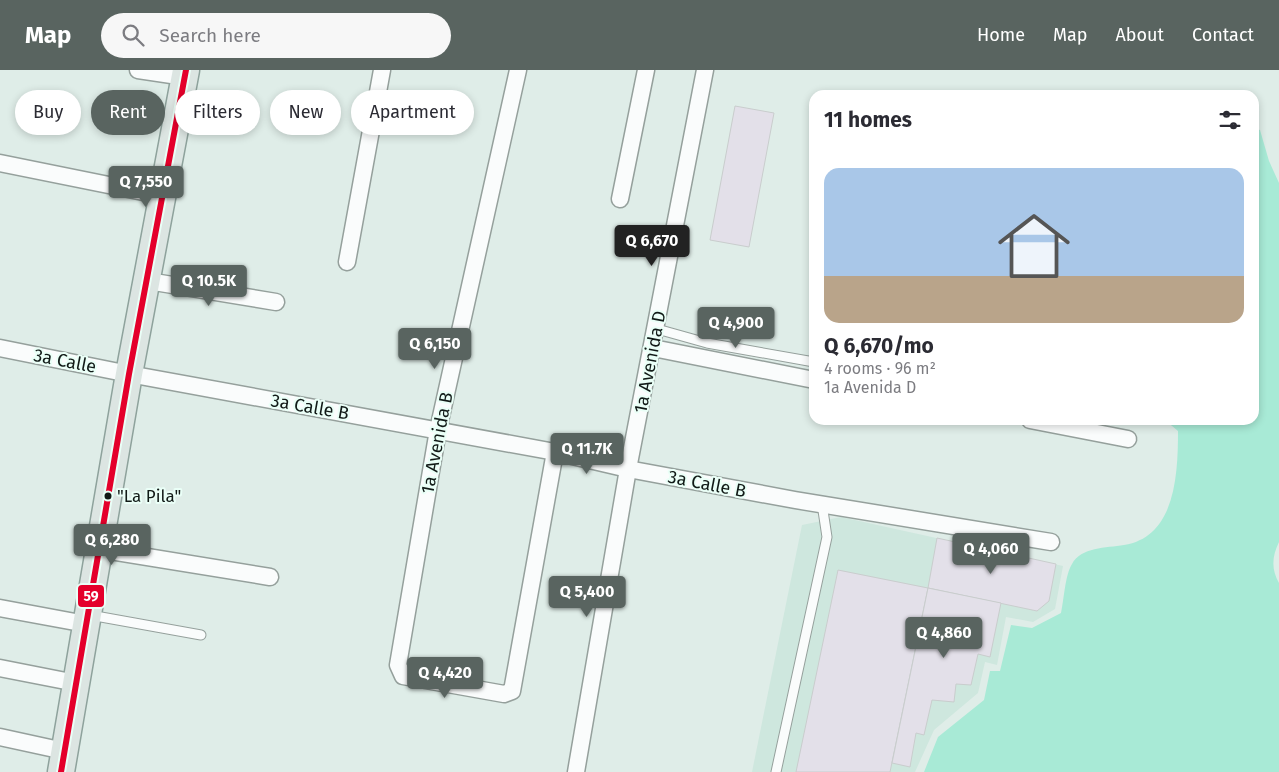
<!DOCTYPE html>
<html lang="en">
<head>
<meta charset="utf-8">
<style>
  :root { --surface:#fff; --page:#f7f7f7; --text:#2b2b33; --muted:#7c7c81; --accent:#596460 }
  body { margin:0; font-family:"Fira Sans",sans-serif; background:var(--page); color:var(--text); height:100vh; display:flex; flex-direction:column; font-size:19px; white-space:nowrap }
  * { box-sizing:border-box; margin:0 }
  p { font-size:16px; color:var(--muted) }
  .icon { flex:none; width:28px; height:28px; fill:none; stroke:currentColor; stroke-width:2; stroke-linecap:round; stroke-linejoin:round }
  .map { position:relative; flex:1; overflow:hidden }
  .drawer { position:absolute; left:809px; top:20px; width:450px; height:335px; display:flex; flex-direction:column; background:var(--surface); border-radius:15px; box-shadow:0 2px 8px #0003 }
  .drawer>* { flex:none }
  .top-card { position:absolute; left:15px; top:20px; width:475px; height:45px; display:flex; gap:10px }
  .price { position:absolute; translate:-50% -42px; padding:0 11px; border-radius:5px; background:var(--accent); color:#fff; font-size:16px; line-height:32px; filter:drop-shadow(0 1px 2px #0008) }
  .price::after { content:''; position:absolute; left:50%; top:30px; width:15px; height:11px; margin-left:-8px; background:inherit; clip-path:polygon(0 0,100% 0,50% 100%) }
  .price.on { background:#222; color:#fff }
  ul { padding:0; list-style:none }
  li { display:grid; align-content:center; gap:10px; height:265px; padding:0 15px }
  li span { display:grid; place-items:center; height:155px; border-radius:15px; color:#555 }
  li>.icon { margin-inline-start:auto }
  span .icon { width:90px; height:90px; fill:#fffc; stroke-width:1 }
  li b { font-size:21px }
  h2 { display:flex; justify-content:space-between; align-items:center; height:60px; padding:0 15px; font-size:21px }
  .pill { padding:0 18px; border-radius:22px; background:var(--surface); box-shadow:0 2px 8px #0003; font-size:18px; line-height:45px }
  .pill.on { background:var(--accent); color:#fff }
  header { display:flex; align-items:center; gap:30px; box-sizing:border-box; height:70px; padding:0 25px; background:var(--accent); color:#fff }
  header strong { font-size:24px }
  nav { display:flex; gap:28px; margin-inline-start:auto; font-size:18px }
  .search { width:350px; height:45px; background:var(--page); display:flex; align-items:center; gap:12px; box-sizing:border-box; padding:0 18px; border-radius:28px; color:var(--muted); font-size:19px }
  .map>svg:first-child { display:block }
  .built { fill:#cee7de }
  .green { fill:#a8ead6 }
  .building { fill:#e3e0e9; stroke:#c9cdcd }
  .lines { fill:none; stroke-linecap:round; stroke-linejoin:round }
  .service-casing { stroke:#95a09c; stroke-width:11 }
  .minor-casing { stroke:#95a09c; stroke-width:19 }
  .primary-casing { stroke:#8ea29c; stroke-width:29 }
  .service { stroke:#fafcfc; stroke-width:9 }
  .minor { stroke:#fafcfc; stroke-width:16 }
  .primary { stroke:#dce5e2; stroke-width:26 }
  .bus-1-casing { stroke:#eafff7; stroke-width:10 }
  .bus-1 { stroke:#e4002b; stroke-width:6 }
  .bus-dot { fill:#111a17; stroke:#eafff7; stroke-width:2 }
  .labels { text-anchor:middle; stroke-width:4; stroke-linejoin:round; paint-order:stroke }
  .bus-label { font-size:17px; fill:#111a17; stroke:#eafff7; text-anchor:start }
  .street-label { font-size:18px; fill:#111a17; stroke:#eafff7 }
  .line-badge { stroke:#eafff7; stroke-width:2 }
  .badge-label { font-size:14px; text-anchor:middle; font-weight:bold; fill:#fff }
</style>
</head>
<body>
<header>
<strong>Map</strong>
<div class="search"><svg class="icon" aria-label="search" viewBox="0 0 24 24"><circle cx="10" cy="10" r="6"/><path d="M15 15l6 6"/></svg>Search here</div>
<nav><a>Home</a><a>Map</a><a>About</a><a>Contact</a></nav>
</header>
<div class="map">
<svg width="1279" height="702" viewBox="0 0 1279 702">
  <rect width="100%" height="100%" fill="#dfede8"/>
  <polygon class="built" points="841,447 1063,496 1055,539 1033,552 1006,547 997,595 985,592 978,623 934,660 915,702 752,702 802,455"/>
  <path class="green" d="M1254,58l6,2 9,31 10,22v359c-7,14 -8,27 0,41v189h-355l14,-35 46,-37 6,-29h10l11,-46 21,3 29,-15c3,-13 4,-38 11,-49 9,-17 34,-16 52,-19 52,-8 54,-72 54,-114l-13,-11h89z"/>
  <g class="building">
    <polygon points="735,36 774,43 749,177 710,170"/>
    <polygon points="937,468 1056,494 1049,531 1037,541 928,518"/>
    <polygon points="838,500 928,518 890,702 796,702"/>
    <polygon points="928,518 1001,533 990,587 978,584 971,615 956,614 954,632 932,630 924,665 916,663 910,697 892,693"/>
  </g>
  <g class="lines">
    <defs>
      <g id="service">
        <polyline points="657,259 707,273 814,292"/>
        <polyline points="90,545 201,565"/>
        <polyline points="776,702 827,467 822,434"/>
      </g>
      <g id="minor">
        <polyline points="138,0 185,7"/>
        <polyline points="518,0 438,360 398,595 403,606 504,624 512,621 555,382"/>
        <polyline points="0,93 163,126"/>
        <polyline points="620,129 646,0"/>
        <polyline points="347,192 382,0"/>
        <polyline points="148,211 276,232"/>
        <polyline points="0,278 129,304 555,382 628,399 795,430 1051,472"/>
        <polyline points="653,278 814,310"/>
        <polyline points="1030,350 1128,369"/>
        <polyline points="98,479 270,507"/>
        <polyline points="0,538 86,554"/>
        <polyline points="0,598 76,613"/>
        <polyline points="0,667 64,681"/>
        <polyline points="576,702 628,399 705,0"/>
      </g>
      <polyline id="primary" points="61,702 129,304 186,0"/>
    </defs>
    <use href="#service" class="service-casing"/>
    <use href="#minor" class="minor-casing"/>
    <use href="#primary" class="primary-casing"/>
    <use href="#service" class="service"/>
    <use href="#minor" class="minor"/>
    <use href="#primary" class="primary"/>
    <defs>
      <polyline id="bus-1" points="61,702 129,304 186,0"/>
    </defs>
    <use href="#bus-1" class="bus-1-casing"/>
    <use href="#bus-1" class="bus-1"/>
  </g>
  <circle class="bus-dot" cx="108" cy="426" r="4.5"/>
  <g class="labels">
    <g class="bus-label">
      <text x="117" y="432">"La Pila"</text>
    </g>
    <g class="street-label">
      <text transform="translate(65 291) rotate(11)" y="6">3a Calle</text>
      <text transform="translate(650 292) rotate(-79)" y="6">1a Avenida D</text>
      <text transform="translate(310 337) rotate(10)" y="6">3a Calle B</text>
      <text transform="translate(437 373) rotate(-79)" y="6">1a Avenida B</text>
      <text transform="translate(707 414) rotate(11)" y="6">3a Calle B</text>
    </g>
  </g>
  <rect class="line-badge" x="77" y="514" width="28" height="24" rx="5" fill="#e4002b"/>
  <g class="badge-label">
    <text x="91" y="531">59</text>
  </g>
</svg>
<b class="price" style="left:146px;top:138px">Q 7,550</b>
<b class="price on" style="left:652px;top:197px">Q 6,670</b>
<b class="price" style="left:209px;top:237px">Q 10.5K</b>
<b class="price" style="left:736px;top:279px">Q 4,900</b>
<b class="price" style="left:435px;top:300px">Q 6,150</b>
<b class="price" style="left:587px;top:405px">Q 11.7K</b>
<b class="price" style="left:112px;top:496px">Q 6,280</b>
<b class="price" style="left:991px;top:505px">Q 4,060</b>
<b class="price" style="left:587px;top:548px">Q 5,400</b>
<b class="price" style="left:944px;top:589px">Q 4,860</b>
<b class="price" style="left:445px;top:629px">Q 4,420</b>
<div class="top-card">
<a class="pill">Buy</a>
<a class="pill on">Rent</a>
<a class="pill">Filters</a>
<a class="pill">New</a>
<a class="pill">Apartment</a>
</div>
<section class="drawer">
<h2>11 homes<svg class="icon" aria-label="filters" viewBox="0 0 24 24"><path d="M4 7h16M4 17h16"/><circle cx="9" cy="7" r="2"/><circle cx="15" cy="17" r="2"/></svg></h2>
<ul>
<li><span style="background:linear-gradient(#a9c7e8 70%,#b9a48a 0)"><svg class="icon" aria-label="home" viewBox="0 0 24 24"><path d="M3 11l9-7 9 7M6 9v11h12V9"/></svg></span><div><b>Q 6,670/mo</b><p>4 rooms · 96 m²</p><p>1a Avenida D</p></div></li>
</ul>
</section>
</div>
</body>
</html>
